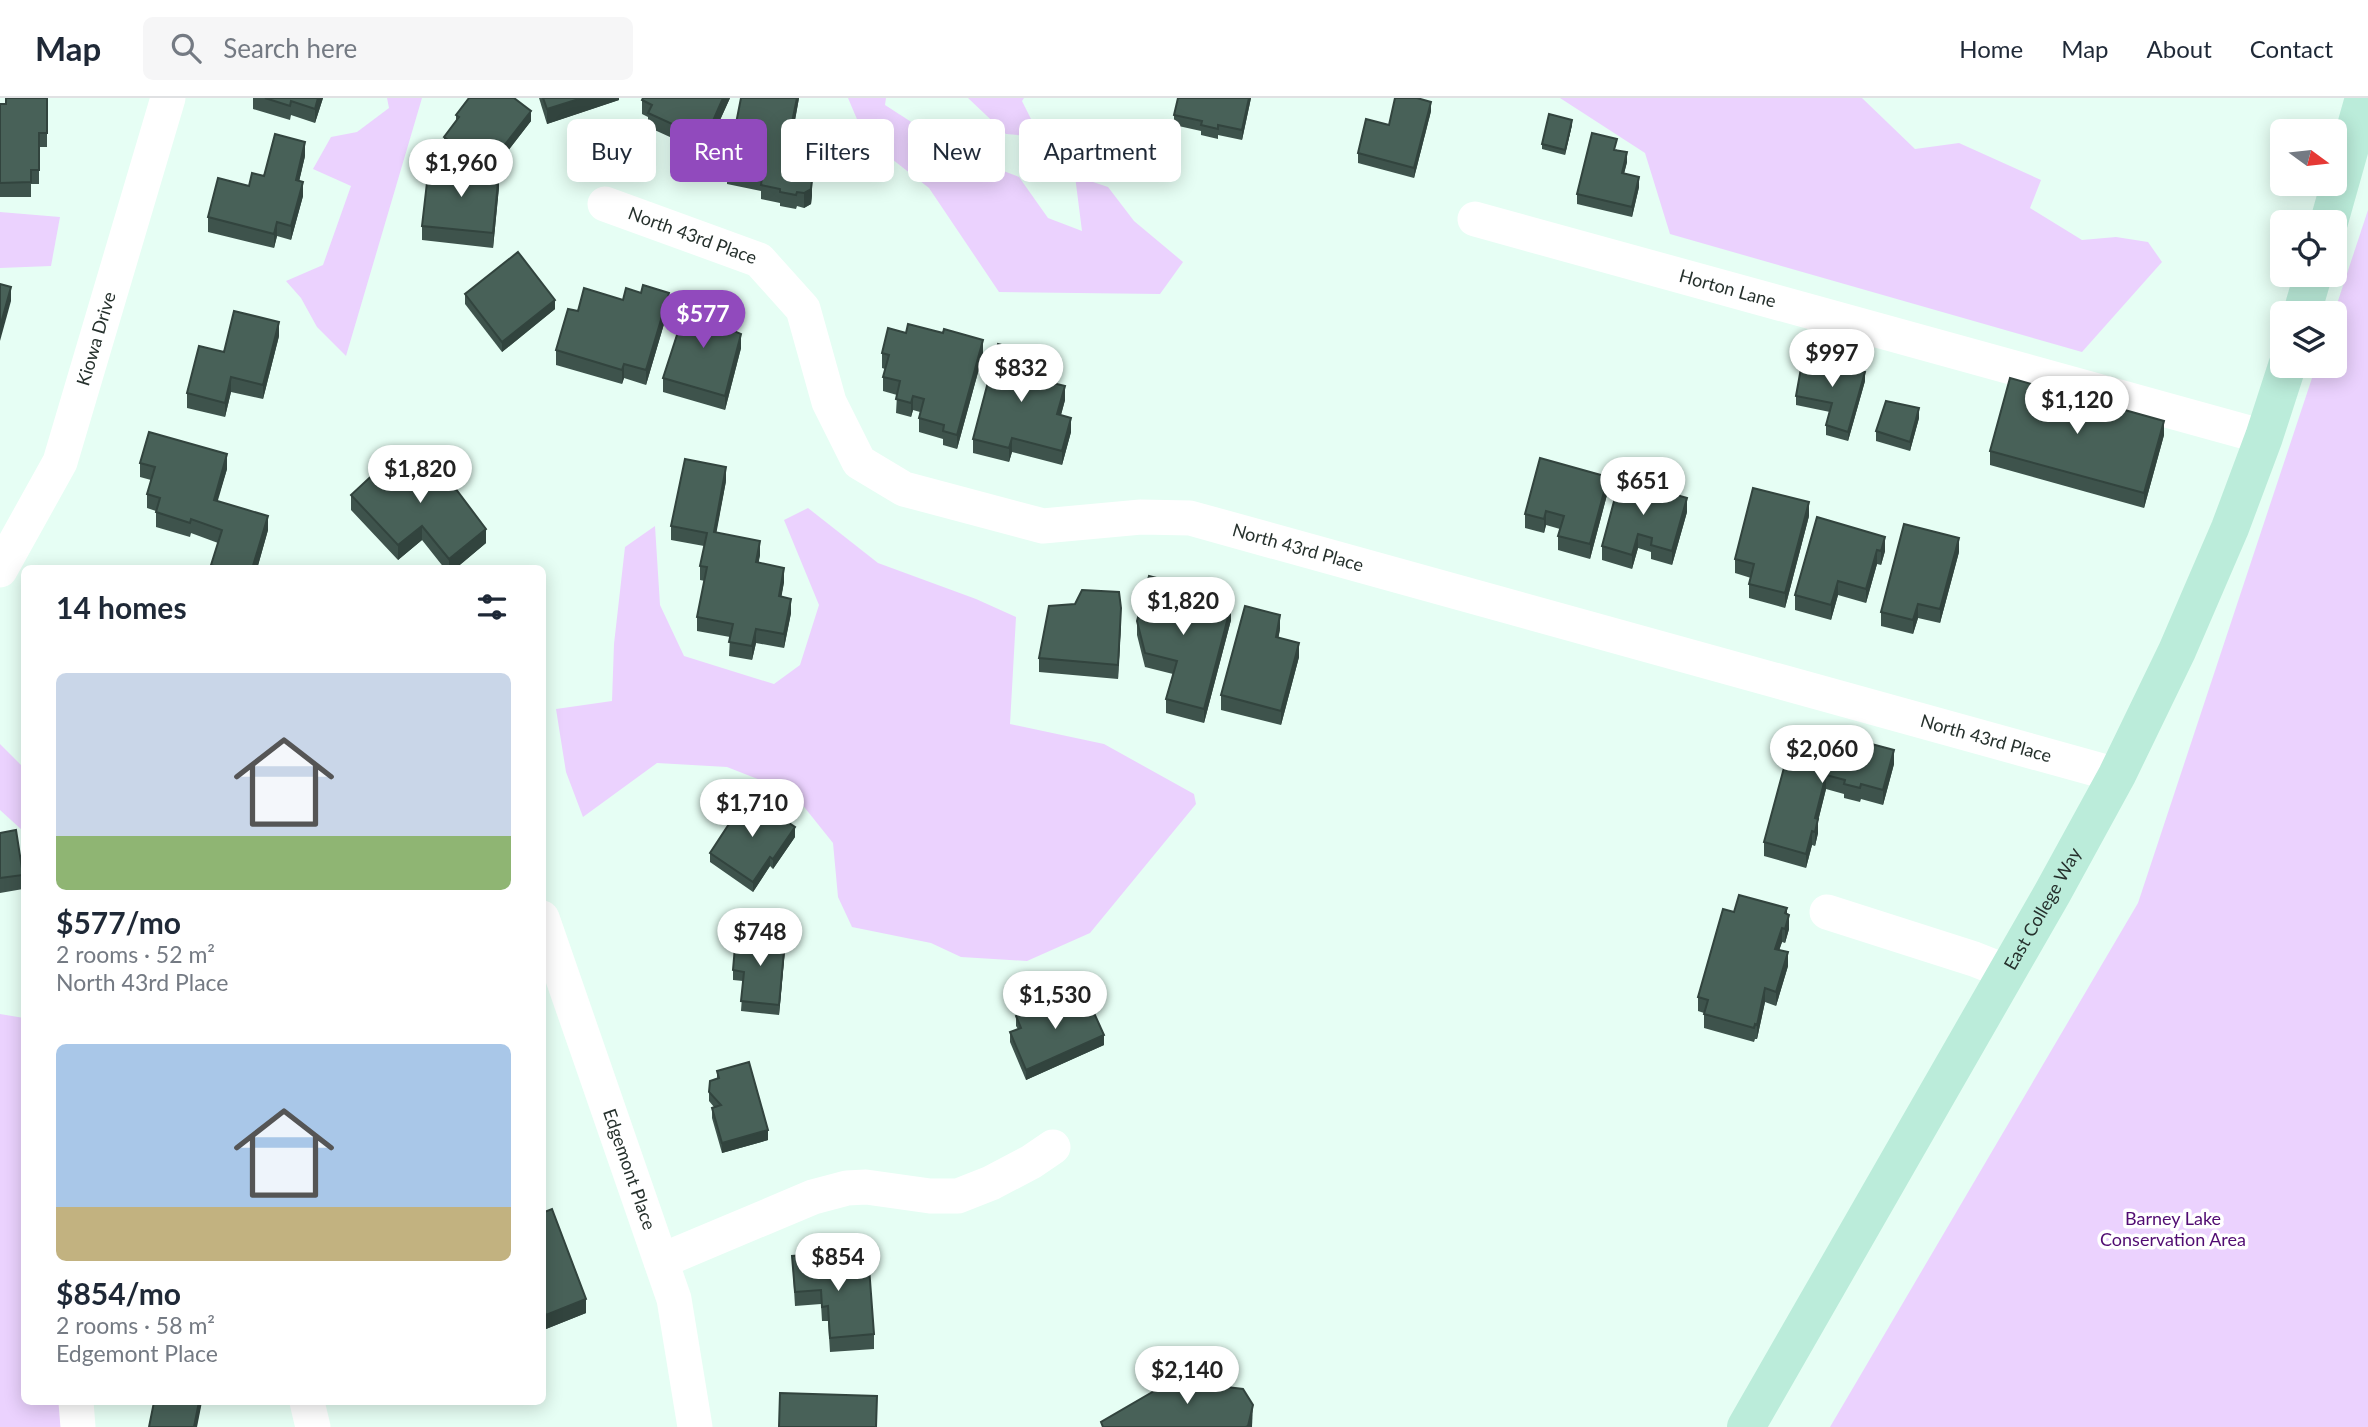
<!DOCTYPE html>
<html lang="en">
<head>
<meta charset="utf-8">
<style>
  :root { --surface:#fff; --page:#f6f6f7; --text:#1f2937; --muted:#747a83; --line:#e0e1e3; --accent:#914abd }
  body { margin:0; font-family:Lato,sans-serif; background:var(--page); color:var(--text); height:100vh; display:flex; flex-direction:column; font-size:26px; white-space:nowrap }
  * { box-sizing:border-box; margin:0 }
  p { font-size:23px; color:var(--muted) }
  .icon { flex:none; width:38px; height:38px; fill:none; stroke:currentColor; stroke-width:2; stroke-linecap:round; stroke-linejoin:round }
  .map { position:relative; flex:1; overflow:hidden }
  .details { position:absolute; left:21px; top:467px; width:525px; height:840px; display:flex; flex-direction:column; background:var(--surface); border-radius:10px; box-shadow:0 4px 18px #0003 }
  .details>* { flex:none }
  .top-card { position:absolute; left:567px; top:21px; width:665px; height:63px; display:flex; gap:14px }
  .needle { width:46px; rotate:105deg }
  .fabs { position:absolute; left:2270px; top:21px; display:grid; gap:14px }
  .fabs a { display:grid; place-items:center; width:77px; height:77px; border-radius:10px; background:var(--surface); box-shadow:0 4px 18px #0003; font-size:35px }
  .price { position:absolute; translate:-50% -60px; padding:0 16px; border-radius:24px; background:#fff; color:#222; font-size:23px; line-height:46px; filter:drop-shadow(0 2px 4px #0008) }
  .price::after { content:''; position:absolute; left:50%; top:42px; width:21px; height:16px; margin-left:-10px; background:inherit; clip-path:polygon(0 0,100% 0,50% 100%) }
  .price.current { background:var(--accent); color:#fff }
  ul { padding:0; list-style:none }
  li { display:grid; align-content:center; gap:14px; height:371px; padding:0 35px }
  li span { display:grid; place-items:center; height:217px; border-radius:10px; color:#555 }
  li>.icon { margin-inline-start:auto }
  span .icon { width:126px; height:126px; fill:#fffc; stroke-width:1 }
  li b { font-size:30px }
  h2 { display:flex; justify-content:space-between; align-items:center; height:84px; padding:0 35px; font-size:30px }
  .chip { padding:0 24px; border-radius:10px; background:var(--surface); box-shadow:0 4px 18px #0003; font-size:24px; line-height:63px }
  .chip.current { background:var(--accent); color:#fff }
  header { display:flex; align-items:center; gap:42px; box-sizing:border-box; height:98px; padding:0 35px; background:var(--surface); border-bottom:2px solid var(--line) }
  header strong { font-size:33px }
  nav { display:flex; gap:38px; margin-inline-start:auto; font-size:24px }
  .search { width:490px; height:63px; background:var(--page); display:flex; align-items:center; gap:18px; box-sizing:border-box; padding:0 24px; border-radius:10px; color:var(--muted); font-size:26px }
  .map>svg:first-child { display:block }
  .green { fill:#ebd2fe }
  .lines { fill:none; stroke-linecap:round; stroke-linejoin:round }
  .minor { stroke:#fff; stroke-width:35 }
  .major { stroke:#bbecda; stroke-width:38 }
  .wall { fill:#3e534c }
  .shaded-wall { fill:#32443e }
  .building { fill:#486158; stroke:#32443e; stroke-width:2 }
  .labels { text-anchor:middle; stroke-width:7; stroke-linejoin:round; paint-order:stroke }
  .street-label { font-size:18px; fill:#26312d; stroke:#fff }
  .park-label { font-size:18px; fill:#510c72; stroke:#fff }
</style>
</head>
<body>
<header>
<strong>Map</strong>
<div class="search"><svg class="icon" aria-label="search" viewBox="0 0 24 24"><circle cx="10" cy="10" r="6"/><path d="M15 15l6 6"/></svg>Search here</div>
<nav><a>Home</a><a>Map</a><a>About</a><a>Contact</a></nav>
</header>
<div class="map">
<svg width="2368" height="1329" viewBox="0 0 2368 1329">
  <rect width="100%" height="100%" fill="#e6fef4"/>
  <g class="green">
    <polygon points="387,0 422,0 346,258 317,229 301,200 286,183 323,167 351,88 313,71 331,39 357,34 389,10"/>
    <polygon points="848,0 886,0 885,7 964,58 1019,79 1048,120 1082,133 1075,78 1108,89 1134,123 1183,164 1160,196 999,194 929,90 865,40"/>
    <polygon points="968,0 1024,0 1022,3 1040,39 1006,36"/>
    <polygon points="1560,0 1862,0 1915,51 1959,45 2041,82 2030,110 2082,142 2116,139 2148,144 2162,164 2082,254 1670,136 1645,55"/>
    <polygon points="2368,112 2368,1329 1830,1329 2138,805 2316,268 2334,268 2334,215"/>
    <polygon points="0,114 60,119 51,168 0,170"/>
    <polygon points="808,410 878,465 976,501 1016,519 1010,626 1104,646 1194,696 1196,706 1090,835 1027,863 961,859 931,845 852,829 838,799 833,745 793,695 727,669 657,665 583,719 566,674 556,611 612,603 614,546 625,449 655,428 660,507 684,558 774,586 800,567 819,507 784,422"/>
    <polygon points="0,646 24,670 24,738 22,732 0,712"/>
    <polygon points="0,916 24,920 24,1304 73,1304 74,1329 0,1329"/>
  </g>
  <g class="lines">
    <g class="minor">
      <path id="s1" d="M605,106l154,56 44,49 26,93 30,60 45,27 139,37 98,-9 49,1 927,257"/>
      <path id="s2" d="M1475,121l789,218"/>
      <path id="s3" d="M0,472l60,-108 108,-364"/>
      <polyline points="1827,814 1974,861 2007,874"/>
      <path id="s4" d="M542,820l132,381 21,128"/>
      <polyline points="661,1163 813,1099 847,1090 866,1089 930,1098 958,1098 991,1085 1031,1064 1053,1049"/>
      <polyline points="76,1304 78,1329"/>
      <polyline points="307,1304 313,1329"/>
    </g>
    <g class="major">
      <polyline points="2329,124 2364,0"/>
      <polyline points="2302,215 2313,177"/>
      <path id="s5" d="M1746,1329l307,-535 64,-117 60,-124 53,-123 34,-91 23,-71"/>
    </g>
  </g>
  <g class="wall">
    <polygon points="47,0 47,49 39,49 39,86 31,86 31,99 0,99 0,6"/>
    <polygon points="253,0 323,0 315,25 291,17 290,22 253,11"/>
    <polygon points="539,0 619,0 619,2 547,26"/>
    <polygon points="730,0 705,55 648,29 648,19 642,16 642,2"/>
    <polygon points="741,0 799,0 793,34 804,60 812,97 811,106 804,110 797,108 796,111 780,108 780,105 761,101 761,93 727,86 727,71"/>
    <polygon points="1178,0 1251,0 1242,42 1218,37 1218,41 1201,37 1201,33 1174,27 1174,17"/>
    <polygon points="1431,13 1414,80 1358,65 1358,55 1389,27"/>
    <polygon points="456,17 531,23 493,72 482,63 475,72 444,48 444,39 456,23"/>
    <polygon points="1572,27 1565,57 1542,51 1542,46"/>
    <polygon points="1617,51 1617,52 1627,64 1624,75 1639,89 1632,119 1577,106 1577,96"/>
    <polygon points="305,58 299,83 303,98 291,142 277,138 274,150 208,134 208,119 264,78"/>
    <polygon points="499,89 493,150 422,142 422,128"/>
    <polygon points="465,196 555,211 502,254 465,206"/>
    <polygon points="669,209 646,287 624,280 622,286 556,267 556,252 578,213"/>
    <polygon points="708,212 741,250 725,312 663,294 663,280"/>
    <polygon points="279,238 263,301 231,294 225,319 187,310 187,295 224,254"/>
    <polygon points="882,255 983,256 957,351 943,347 943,341 919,334 919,320 920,314 913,312 911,319 896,315 897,297 883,293 883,279 885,271 882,270"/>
    <polygon points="1036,266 1040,281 1065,302 1061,317 1071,334 1062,367 1012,354 1009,364 973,355 973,341"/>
    <polygon points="1865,283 1848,343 1826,337 1826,327 1830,314 1796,307 1796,298"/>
    <polygon points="1919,320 1910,353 1876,343 1876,333"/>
    <polygon points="2164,337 2144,410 1990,367 1990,353"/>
    <polygon points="140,365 227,371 217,403 268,432 257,471 211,471 211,467 218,445 191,435 190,439 156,429 156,413 147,410 147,396 151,382 140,379"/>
    <polygon points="393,380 486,445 455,471 445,471 422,442 398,462 351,412 351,397"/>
    <polygon points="726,383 716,434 760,457 758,465 784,484 781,499 791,515 784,550 756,545 752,562 729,558 730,539 697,533 697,519 705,483 700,482 700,468 704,448 671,442 671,428"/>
    <polygon points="1608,393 1590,461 1558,452 1558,438 1560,431 1546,427 1544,435 1525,430 1525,416"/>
    <polygon points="1687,414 1672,467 1651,461 1651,454 1638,450 1632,471 1602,462 1602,448"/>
    <polygon points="1809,418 1785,510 1749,500 1749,486 1751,480 1735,475 1735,461"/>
    <polygon points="1817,419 1885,453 1881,467 1877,466 1866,505 1838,497 1831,522 1795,512 1795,497"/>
    <polygon points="1959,454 1940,525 1918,520 1913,536 1881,528 1881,514"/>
    <polygon points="1187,499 1231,522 1204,625 1166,615 1166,601 1173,576 1145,569 1137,537 1137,523"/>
    <polygon points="1121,525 1118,581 1039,574 1039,560"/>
    <polygon points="1280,531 1278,540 1299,559 1281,627 1221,612 1221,597"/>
    <polygon points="1894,666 1883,707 1861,701 1860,704 1844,700 1844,696 1826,691 1818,723 1818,735 1815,748 1812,747 1806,770 1764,758 1764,744 1804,670"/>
    <polygon points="0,735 23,777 23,791 0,795"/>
    <polygon points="795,739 773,771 770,768 753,794 710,764 710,755"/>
    <polygon points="1734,814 1787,816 1789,831 1785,845 1782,844 1779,852 1788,868 1776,908 1765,904 1757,941 1755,941 1754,944 1704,930 1704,915 1698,913 1698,899"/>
    <polygon points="785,851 779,917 741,913 743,883 733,882 733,872"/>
    <polygon points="1020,910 1027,913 1104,947 1026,982 1010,944 1010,934 1018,931 1016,928 1016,918 1020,916"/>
    <polygon points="717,973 768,1042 722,1055 712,1020 712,1010 714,1009 709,1003 709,994 717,981"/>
    <polygon points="542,1115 586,1215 546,1231 542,1223"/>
    <polygon points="792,1158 836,1172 874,1236 874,1251 830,1254 828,1223 822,1223 821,1206 795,1208"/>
  </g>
  <g class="shaded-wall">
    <polygon points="318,0 323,0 315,25 315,11"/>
    <polygon points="582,0 619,0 619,2 547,26 547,11"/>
    <polygon points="723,0 730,0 705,55 705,41"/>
    <polygon points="797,0 799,0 790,48 790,34"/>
    <polygon points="1249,0 1251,0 1242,42 1242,32"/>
    <polygon points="1431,4 1431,13 1414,80 1414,70"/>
    <polygon points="531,13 531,23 493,72 493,62"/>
    <polygon points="1572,22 1572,27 1565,57 1565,52"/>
    <polygon points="305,44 305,58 296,97 296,82"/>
    <polygon points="482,53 482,63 475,72 475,62"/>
    <polygon points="1627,54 1627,64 1622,84 1622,75"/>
    <polygon points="499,74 499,89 493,150 493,135"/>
    <polygon points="1639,79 1639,89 1632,119 1632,109"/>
    <polygon points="812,83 812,97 811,106 804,110 804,95"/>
    <polygon points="303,84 303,98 291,142 291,128"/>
    <polygon points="277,124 277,138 274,150 274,136"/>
    <polygon points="11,189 11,203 0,243 0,229"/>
    <polygon points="669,195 669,209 646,287 646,272"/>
    <polygon points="555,202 555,211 502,254 502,244"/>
    <polygon points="279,224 279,238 263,301 263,287"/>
    <polygon points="741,236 741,250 725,312 725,298"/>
    <polygon points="983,242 983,256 957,351 957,337"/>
    <polygon points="624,266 624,280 622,286 622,272"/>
    <polygon points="1040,267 1040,281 1036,281"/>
    <polygon points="1865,274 1865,283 1848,343 1848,334"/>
    <polygon points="231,279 231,294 225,319 225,305"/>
    <polygon points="1065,288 1065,302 1057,331 1057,316"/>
    <polygon points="913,298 913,312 911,319 911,305"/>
    <polygon points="1919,310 1919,320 1910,353 1910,344"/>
    <polygon points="1071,320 1071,334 1062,367 1062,353"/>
    <polygon points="2164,323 2164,337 2144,410 2144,395"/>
    <polygon points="1012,340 1012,354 1009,364 1009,350"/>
    <polygon points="227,356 227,371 214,416 214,402"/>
    <polygon points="726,369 726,383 714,448 714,434"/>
    <polygon points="1608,379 1608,393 1590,461 1590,446"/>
    <polygon points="1687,400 1687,414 1672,467 1672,453"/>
    <polygon points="1809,404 1809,418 1785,510 1785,495"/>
    <polygon points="1546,413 1546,427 1544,435 1544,421"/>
    <polygon points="268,418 268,432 257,471 252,471"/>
    <polygon points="422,428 422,442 398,462 398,447"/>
    <polygon points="486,431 486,445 455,471 449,471 449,461"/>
    <polygon points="1638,436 1638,450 1632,471 1632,457"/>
    <polygon points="1885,439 1885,453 1881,467 1881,453"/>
    <polygon points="1959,440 1959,454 1940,525 1940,511"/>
    <polygon points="760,443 760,457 756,479 756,464"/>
    <polygon points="1877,452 1877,466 1866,505 1866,491"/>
    <polygon points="784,470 784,484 779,513 779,498"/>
    <polygon points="1838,483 1838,497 1831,522 1831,507"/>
    <polygon points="791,501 791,515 784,550 784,536"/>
    <polygon points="1918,506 1918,520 1913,536 1913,522"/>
    <polygon points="1231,508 1231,522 1204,625 1204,611"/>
    <polygon points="1121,510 1121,525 1118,581 1118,567"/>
    <polygon points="1280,517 1280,531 1276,554 1276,539"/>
    <polygon points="756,531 756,545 752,562 752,548"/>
    <polygon points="1299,545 1299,559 1281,627 1281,613"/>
    <polygon points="1894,652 1894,666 1883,707 1883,692"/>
    <polygon points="1826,677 1826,691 1818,723 1818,735 1815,748 1815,720"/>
    <polygon points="795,729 795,739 773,771 773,761"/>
    <polygon points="1812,733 1812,747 1806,770 1806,756"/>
    <polygon points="770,759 770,768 753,794 753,784"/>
    <polygon points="1787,810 1787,824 1789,817 1789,831 1785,845 1785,815"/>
    <polygon points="1782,830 1782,844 1775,865 1775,851"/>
    <polygon points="785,842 785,851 779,917 779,907"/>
    <polygon points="1788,854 1788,868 1776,908 1776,894"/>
    <polygon points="1765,890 1765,904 1757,941 1757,927"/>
    <polygon points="1104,937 1104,947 1026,982 1026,972"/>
    <polygon points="768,1032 768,1042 722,1055 722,1045"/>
    <polygon points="586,1201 586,1215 546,1231 546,1217"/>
    <polygon points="199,1304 202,1304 197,1329 194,1329"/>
    <polygon points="1253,1307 1252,1329 1246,1329"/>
  </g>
  <g class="building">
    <polygon points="6,0 47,0 47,35 39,35 39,72 31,72 31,84 0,85 0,6 6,6"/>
    <polygon points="265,0 318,0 315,11 291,3 290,8"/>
    <polygon points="469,0 514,0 531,13 493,62 482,53 475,62 444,39 459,19 456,17"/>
    <polygon points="543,0 582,0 547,11"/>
    <polygon points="643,0 723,0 705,41 648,15 652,7 642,2"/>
    <polygon points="741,0 797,0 790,34 796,35 804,47 801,60 807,61 804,73 808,74 812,83 811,91 804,95 797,94 796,97 780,94 780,91 761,87 762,79 727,71"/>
    <polygon points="1178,0 1249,0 1242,32 1218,27 1218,31 1201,27 1202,23 1174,17"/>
    <polygon points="1395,0 1417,0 1431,4 1414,70 1358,55 1366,21 1389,27"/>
    <polygon points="1549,16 1572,22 1565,52 1542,46"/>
    <polygon points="1592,35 1617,41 1614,52 1627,54 1622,75 1639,79 1632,109 1577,96"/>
    <polygon points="275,36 305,44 296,82 303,84 291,128 277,124 274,136 208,119 218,80 249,88 252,75 264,78"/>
    <polygon points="429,67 499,74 493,135 422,128"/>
    <polygon points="518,154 555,202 502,244 465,196"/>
    <polygon points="0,186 11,189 0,229"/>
    <polygon points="643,187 669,195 646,272 624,266 622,272 556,252 568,211 578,213 584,190 623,202 626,190 641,195"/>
    <polygon points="690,197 708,201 705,211 723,214 720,227 741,236 725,298 663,280"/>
    <polygon points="234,213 279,224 263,287 231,279 225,305 187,295 199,248 224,254"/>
    <polygon points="908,226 943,235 944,231 983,242 957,337 943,333 944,327 919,320 924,301 913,298 911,305 896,301 900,283 883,279 889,257 882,255 888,230 906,235"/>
    <polygon points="998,246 1036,256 1034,265 1040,267 1036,281 1065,288 1057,316 1071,320 1062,353 1012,340 1009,350 973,341"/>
    <polygon points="1803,259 1865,274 1848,334 1826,327 1832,305 1796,298"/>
    <polygon points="2010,280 2164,323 2144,395 1990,353"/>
    <polygon points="1886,303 1919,310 1910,344 1876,333"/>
    <polygon points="149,334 227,356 214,402 268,418 252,471 224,471 211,467 222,432 191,421 190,425 156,414 160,400 147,396 155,369 140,365"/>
    <polygon points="425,350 486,431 449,461 422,428 398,447 351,397 381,369 393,380"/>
    <polygon points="1540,360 1608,379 1590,446 1558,438 1564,418 1546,413 1544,421 1525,416"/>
    <polygon points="685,361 726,369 714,434 760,443 756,464 784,470 779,498 791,501 784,536 756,531 752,548 729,544 733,526 697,519 707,469 700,468 707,435 671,428"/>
    <polygon points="1620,381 1687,400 1672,453 1651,447 1652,440 1638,436 1632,457 1602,448"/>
    <polygon points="1753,390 1809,404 1785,495 1749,486 1754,466 1735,461"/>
    <polygon points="1817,419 1885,439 1881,453 1877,452 1866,491 1838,483 1831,507 1795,497"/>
    <polygon points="1904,426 1959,440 1940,511 1918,506 1913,522 1881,514"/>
    <polygon points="1149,478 1187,488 1184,498 1231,508 1204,611 1166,601 1177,563 1145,555 1137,523"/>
    <polygon points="1082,492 1119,494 1121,510 1118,567 1039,560 1049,508 1075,506"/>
    <polygon points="1245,508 1280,517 1276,539 1299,545 1281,613 1221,597"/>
    <polygon points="1815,631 1894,652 1883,692 1861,686 1860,690 1844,686 1845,682 1826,677 1815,720 1818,721 1815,734 1812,733 1806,756 1764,744 1785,666 1804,670"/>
    <polygon points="748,697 795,729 773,761 770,759 753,784 710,755"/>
    <polygon points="16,732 23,777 0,780 0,735"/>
    <polygon points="1739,797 1787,810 1785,815 1789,817 1785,831 1782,830 1775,851 1788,854 1776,894 1765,890 1757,927 1755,926 1754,930 1704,916 1708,902 1698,899 1723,811 1734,814"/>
    <polygon points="736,837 785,842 779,907 741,903 744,874 733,872"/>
    <polygon points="1085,895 1104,937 1026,972 1010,934 1021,930 1016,918 1022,915 1020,910 1025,908 1027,913 1033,910 1036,917"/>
    <polygon points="749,964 768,1032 722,1045 712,1010 721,1007 709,994 710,983 719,980 717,973"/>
    <polygon points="552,1111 586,1201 546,1217 542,1208 542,1115"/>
    <polygon points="834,1155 836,1172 869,1169 874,1236 830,1240 828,1208 822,1209 821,1192 795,1194 792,1158"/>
    <polygon points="1192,1271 1210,1275 1218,1288 1243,1291 1253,1307 1248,1328 1246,1329 1103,1329 1101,1324"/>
    <polygon points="780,1295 877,1298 876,1329 779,1329"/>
    <polygon points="154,1304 199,1304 194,1329 149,1329"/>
  </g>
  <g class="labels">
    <g class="street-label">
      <text dy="6" stroke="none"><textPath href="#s1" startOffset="93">North 43rd Place</textPath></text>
      <text dy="6" stroke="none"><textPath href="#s2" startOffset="262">Horton Lane</textPath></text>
      <text dy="6" stroke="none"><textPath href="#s3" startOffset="252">Kiowa Drive</textPath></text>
      <text dy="6" stroke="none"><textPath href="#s1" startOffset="849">North 43rd Place</textPath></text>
      <text dy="6" stroke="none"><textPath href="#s1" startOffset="1563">North 43rd Place</textPath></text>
      <text dy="6" stroke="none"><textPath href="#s5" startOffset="597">East College Way</textPath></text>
      <text dy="6" stroke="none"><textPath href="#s4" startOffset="266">Edgemont Place</textPath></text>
    </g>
    <g class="park-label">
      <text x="2173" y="1127">Barney Lake<tspan x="2173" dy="21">Conservation Area</tspan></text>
    </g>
  </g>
</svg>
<div class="fabs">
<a><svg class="needle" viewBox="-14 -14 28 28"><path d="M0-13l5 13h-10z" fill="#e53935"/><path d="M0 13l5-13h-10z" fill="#747a83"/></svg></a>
<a><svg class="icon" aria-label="locate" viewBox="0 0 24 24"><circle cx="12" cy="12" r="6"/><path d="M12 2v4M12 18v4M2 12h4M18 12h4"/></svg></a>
<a><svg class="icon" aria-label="layers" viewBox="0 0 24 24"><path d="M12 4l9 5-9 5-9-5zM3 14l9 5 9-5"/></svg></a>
</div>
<b class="price" style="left:461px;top:101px">$1,960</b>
<b class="price current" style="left:703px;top:252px">$577</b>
<b class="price" style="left:1832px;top:291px">$997</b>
<b class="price" style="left:1021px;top:306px">$832</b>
<b class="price" style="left:2077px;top:338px">$1,120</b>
<b class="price" style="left:420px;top:407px">$1,820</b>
<b class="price" style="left:1643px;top:419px">$651</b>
<b class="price" style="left:1183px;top:539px">$1,820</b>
<b class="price" style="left:1822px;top:687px">$2,060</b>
<b class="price" style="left:752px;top:741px">$1,710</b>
<b class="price" style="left:760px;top:870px">$748</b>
<b class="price" style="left:1055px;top:933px">$1,530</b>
<b class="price" style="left:838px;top:1195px">$854</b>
<b class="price" style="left:1187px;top:1308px">$2,140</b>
<div class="top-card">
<a class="chip">Buy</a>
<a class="chip current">Rent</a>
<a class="chip">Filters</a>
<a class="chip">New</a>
<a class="chip">Apartment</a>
</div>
<section class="details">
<h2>14 homes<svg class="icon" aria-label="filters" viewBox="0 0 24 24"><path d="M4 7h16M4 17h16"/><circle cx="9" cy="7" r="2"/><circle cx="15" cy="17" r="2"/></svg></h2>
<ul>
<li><span style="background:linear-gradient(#c9d6e8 75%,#8fb573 0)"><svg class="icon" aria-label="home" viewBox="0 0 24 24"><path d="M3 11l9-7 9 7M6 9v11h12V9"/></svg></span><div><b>$577/mo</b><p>2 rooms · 52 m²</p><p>North 43rd Place</p></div></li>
<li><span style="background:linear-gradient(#a9c7e8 75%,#c2b280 0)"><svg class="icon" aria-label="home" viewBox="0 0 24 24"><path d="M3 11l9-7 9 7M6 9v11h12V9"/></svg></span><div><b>$854/mo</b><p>2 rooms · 58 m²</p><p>Edgemont Place</p></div></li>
</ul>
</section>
</div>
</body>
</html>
